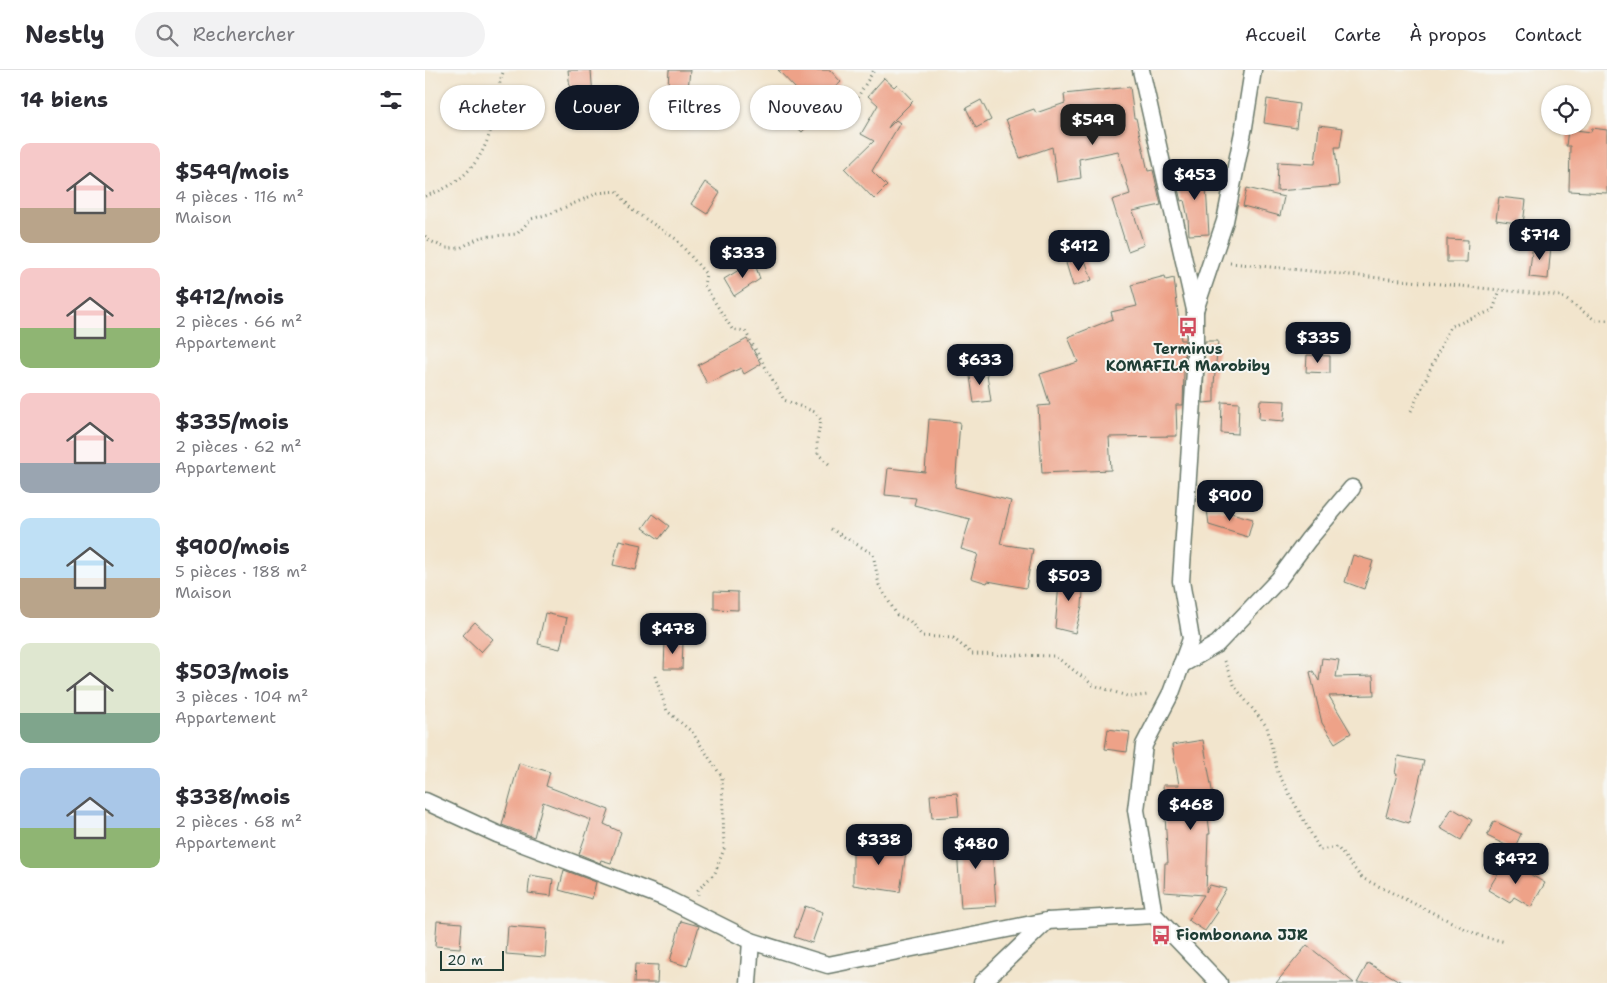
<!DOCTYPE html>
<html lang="fr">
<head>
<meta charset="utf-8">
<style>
  :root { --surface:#fff; --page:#f2f2f3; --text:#2b2b33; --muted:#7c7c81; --line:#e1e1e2; --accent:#111827 }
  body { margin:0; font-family:"Shantell Sans",sans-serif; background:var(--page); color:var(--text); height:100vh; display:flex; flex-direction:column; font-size:19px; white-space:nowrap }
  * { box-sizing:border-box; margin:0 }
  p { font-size:16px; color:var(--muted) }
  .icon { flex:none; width:28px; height:28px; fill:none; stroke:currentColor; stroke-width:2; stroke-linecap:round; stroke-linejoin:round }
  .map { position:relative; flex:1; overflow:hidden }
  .details { display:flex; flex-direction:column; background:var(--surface); width:425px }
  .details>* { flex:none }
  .hud { position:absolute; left:15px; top:15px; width:475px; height:45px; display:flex; gap:10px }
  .tools { position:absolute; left:1116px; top:15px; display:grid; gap:10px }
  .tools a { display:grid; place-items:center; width:50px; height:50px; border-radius:50%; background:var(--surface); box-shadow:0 1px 4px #0004; font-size:25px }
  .scale { position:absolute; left:15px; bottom:12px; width:64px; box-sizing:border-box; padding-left:5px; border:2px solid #1f3d34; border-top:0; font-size:14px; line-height:18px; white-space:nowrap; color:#1f3d34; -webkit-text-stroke:4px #f6f6f2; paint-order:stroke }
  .price { position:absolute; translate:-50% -42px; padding:0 11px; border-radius:10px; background:var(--accent); color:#fff; font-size:16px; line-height:32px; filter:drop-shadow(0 1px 2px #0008) }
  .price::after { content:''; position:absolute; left:50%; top:30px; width:15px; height:11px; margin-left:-8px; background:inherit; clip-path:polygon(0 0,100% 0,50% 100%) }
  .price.current { background:#222; color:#fff }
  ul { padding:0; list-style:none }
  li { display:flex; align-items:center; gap:15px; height:125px; padding:0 20px }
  li span { display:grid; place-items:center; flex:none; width:140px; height:100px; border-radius:10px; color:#555 }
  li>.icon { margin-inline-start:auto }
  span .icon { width:60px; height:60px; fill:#fffc; stroke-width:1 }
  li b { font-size:21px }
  h2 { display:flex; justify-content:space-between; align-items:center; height:60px; padding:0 20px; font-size:21px }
  .tag { padding:0 18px; border-radius:22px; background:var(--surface); box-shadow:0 1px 4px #0004; font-size:18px; line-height:45px }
  .tag.current { background:var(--accent); color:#fff }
  header { display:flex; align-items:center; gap:30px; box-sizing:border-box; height:70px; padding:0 25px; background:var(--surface); border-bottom:1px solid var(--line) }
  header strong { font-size:24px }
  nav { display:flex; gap:28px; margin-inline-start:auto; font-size:18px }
  .search { width:350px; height:45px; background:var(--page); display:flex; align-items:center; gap:12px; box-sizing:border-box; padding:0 18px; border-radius:28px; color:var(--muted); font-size:19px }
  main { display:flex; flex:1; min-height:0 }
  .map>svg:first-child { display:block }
  .building { fill:#eea288 }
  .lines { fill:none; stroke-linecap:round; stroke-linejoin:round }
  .minor-casing { stroke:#69786a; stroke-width:19 }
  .path { stroke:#69786a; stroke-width:3; stroke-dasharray:1 4; stroke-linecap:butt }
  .minor { stroke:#fff; stroke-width:16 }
  .labels { text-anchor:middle; stroke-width:4; stroke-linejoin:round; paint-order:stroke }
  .poi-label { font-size:15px; font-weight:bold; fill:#1f3d34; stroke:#f6f6f2 }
</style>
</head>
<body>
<header>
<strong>Nestly</strong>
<div class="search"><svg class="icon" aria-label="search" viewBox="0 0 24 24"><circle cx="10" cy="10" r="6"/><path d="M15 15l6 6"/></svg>Rechercher</div>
<nav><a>Accueil</a><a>Carte</a><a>À propos</a><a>Contact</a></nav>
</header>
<main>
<section class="details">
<h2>14 biens<svg class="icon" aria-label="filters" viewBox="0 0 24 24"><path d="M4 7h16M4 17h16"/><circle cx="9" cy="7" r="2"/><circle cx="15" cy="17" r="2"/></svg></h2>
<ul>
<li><span style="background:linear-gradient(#f6c9c9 65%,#b9a48a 0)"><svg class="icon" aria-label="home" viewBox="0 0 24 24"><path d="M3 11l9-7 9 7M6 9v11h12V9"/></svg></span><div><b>$549/mois</b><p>4 pièces · 116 m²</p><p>Maison</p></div></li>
<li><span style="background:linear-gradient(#f6c9c9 60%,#8fb573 0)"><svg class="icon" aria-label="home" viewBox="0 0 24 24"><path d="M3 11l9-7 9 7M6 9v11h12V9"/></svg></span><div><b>$412/mois</b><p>2 pièces · 66 m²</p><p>Appartement</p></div></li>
<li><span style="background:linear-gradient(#f6c9c9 70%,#9aa5b1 0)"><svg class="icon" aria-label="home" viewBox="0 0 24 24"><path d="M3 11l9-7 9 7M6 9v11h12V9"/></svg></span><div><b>$335/mois</b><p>2 pièces · 62 m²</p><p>Appartement</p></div></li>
<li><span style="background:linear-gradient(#bfe0f5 60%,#b9a48a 0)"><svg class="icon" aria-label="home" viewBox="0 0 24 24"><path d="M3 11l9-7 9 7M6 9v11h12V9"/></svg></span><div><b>$900/mois</b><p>5 pièces · 188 m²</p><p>Maison</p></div></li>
<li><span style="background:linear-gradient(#dfe7d0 70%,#7fa58c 0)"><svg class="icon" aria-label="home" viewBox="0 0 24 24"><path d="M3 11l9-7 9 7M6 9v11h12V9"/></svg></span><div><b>$503/mois</b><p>3 pièces · 104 m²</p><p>Appartement</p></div></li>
<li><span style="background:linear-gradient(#a9c7e8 60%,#8fb573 0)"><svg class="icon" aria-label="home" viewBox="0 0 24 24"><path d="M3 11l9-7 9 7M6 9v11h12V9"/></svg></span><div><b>$338/mois</b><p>2 pièces · 68 m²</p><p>Appartement</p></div></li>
</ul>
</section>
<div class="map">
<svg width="1182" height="913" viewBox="0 0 1182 913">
  <rect width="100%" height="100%" fill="#f6f6f2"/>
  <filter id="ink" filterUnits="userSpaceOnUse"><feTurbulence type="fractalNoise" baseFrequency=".02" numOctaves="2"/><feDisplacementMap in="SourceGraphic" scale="10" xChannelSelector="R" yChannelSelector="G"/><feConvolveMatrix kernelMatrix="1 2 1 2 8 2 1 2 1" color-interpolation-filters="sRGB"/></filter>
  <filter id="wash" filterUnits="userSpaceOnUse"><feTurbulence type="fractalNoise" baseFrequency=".0096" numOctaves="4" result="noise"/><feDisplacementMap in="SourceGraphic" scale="20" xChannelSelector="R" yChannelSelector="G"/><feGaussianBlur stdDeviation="1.12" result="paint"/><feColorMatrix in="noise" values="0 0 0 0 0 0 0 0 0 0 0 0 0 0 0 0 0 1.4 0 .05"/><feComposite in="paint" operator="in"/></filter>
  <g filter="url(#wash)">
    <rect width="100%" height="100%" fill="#f2e5cd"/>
    <g id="blocks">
      <g class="building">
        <polygon points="143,0 166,0 168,27 146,29"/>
        <polygon points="244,0 265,0 263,19 243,16"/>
        <polygon points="353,0 405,0 416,12 392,34 398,40 377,62 352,39 371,19"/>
        <polygon points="459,8 469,17 472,14 488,31 466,53 463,58 471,50 475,53 447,101 462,116 449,129 420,99 449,71 436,64 453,35 443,26"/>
        <polygon points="705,17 709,48 711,48 723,101 728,100 736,135 708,141 719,175 703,181 687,130 705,124 693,81 654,89 656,108 632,112 627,77 595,88 581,49 609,39 611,43 640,33 639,24"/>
        <polygon points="842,29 874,34 871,58 839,53"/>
        <polygon points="556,30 566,50 551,58 541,38"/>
        <polygon points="894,55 918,58 915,77 910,77 914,116 852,121 853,92 890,94"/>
        <polygon points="1167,58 1182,60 1182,123 1144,121 1145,76 1141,76 1143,59 1166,62"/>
        <polygon points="780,101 784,164 764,165 763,148 759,130 756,131 750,107"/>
        <polygon points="280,112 295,123 282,144 266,134"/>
        <polygon points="822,118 859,127 855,146 818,136"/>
        <polygon points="1074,127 1101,130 1098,154 1071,150"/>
        <polygon points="1022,169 1043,170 1042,192 1022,192"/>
        <polygon points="1108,174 1126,175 1123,209 1104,207"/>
        <polygon points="659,187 667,210 648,216 641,193"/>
        <polygon points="329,191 335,209 309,226 299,209"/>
        <polygon points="740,206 741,210 749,208 756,270 760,270 758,335 751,335 752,366 684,367 686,400 617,403 613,336 625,335 615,304 653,292 643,267 688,249 686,242 712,236 706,215"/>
        <polygon points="322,269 336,294 319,304 316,298 282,314 273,295"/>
        <polygon points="780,271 793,271 789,314 789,332 778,333"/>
        <polygon points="882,285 905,286 905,303 881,302"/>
        <polygon points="561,298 566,331 549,333 544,300"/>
        <polygon points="835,330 860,331 859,351 834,349"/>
        <polygon points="797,332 814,333 813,364 796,363"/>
        <polygon points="504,349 535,352 530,417 586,431 575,474 608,479 601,518 563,511 562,513 546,508 553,484 536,479 545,449 489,435 491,428 460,425 463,398 500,402"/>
        <polygon points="782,439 792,439 828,449 823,467 784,455"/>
        <polygon points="228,444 244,456 234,469 218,458"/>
        <polygon points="194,470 217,475 211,500 188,495"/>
        <polygon points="928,485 948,491 939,519 920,512"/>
        <polygon points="635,503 659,505 657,536 650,563 630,558"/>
        <polygon points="289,521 313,522 313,540 289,539"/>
        <polygon points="120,543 142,548 135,579 113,574"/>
        <polygon points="50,552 68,569 56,582 38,565"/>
        <polygon points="240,571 258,572 257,599 239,599"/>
        <polygon points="897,588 914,590 911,607 948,606 949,625 904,626 926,663 910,673 897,653 885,602 888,601 894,611"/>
        <polygon points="683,659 705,662 702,682 680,679"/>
        <polygon points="778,670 792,748 783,748 785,764 783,764 781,822 785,815 801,819 789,839 793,842 780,861 763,850 779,825 739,822 740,793 743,793 738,715 754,715 747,675"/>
        <polygon points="973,686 999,691 984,753 961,746 972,704 970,704"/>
        <polygon points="94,693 125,702 121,716 184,740 179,754 196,762 186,793 176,790 175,793 154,784 166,750 118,732 109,767 77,755"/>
        <polygon points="532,723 534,746 507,748 505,725"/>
        <polygon points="1027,738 1047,750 1036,770 1015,758"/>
        <polygon points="1069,751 1096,764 1089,779 1062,766"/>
        <polygon points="566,762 571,836 536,838 531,764"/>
        <polygon points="428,772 461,777 462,772 482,776 475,822 428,815"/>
        <polygon points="1081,790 1120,813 1106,837 1089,827 1085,833 1063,820"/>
        <polygon points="139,800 171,812 167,829 134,820"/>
        <polygon points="105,805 128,809 126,826 103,823"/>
        <polygon points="380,836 398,842 387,873 369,867"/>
        <polygon points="12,851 37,853 35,878 10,876"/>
        <polygon points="256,851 274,856 262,896 245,891"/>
        <polygon points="83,856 122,859 120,887 81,884"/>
        <polygon points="882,875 929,913 851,913"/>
        <polygon points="943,893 978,913 932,913"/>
        <polygon points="210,894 233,895 232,913 209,913"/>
      </g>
    </g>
  </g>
  <g filter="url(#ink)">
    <use href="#blocks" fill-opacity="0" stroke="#69786a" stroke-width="1"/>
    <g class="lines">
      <defs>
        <g id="minor">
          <polyline points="716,0 770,240 770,301 756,511 766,569 746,623 719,675 711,740 729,845 794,913"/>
          <polyline points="770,240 800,151 819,57 828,0"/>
          <polyline points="756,595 792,574 854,509 883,470 927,418"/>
          <polyline points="0,731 72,764 238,827 326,871 323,913"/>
          <polyline points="326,871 403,895 622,851 729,845"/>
          <polyline points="557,913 622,851"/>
        </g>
      </defs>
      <use href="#minor" class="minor-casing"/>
      <g class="path">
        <polyline points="422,45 449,0"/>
        <path d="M0,126c43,-13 62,-41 70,-84 3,-15 3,-28 9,-42"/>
        <polyline points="0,166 5,171 21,178 35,178 56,167 92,164 106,149 127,143 173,123 192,121 207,140 251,169 281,204 279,215 307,259 320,261 359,330 390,342 396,350 392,370 393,384 405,395"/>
        <polyline points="805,193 1136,226 1170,250 1182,250"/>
        <polyline points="986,341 1025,257 1068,240 1075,220"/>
        <polyline points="406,459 448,484 454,515 472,545 485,551 497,566 528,568 547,584 630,586 668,615 705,627 723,625"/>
        <polyline points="799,591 810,617 842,657 853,703 895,780 912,777 937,808 1055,866 1081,872"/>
        <polyline points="230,606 242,641 267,662 297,707 299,779 290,803 273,820 273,825"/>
      </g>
      <use href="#minor" class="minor"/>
    </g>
  </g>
  <defs>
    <symbol id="bus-bare" viewBox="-9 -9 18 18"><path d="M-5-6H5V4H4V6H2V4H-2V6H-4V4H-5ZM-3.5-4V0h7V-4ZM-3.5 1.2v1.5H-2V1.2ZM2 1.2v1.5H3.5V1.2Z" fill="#d1495b" stroke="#f6f6f2" stroke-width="2.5" paint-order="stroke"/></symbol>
  </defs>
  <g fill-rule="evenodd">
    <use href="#bus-bare" x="749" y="243" width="28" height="28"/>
    <use href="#bus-bare" x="722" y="851" width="28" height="28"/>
  </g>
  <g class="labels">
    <g class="poi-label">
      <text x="763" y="284">Terminus<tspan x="763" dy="17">KOMAFILA Marobiby</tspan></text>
      <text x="751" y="870" text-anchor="start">Fiombonana JJR</text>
    </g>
  </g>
</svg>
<div class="tools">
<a><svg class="icon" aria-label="locate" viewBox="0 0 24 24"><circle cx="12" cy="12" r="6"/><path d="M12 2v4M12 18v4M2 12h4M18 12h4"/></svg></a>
</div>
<div class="scale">20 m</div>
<b class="price current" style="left:668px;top:76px">$549</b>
<b class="price" style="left:770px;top:131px">$453</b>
<b class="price" style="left:1115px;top:191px">$714</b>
<b class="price" style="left:654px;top:202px">$412</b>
<b class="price" style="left:318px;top:209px">$333</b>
<b class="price" style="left:893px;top:294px">$335</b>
<b class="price" style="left:555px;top:316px">$633</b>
<b class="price" style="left:805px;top:452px">$900</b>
<b class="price" style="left:644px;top:532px">$503</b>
<b class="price" style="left:248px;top:585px">$478</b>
<b class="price" style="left:766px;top:761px">$468</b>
<b class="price" style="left:454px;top:796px">$338</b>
<b class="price" style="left:551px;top:800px">$480</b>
<b class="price" style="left:1091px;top:815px">$472</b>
<div class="hud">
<a class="tag">Acheter</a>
<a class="tag current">Louer</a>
<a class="tag">Filtres</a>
<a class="tag">Nouveau</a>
</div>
</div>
</main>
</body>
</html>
